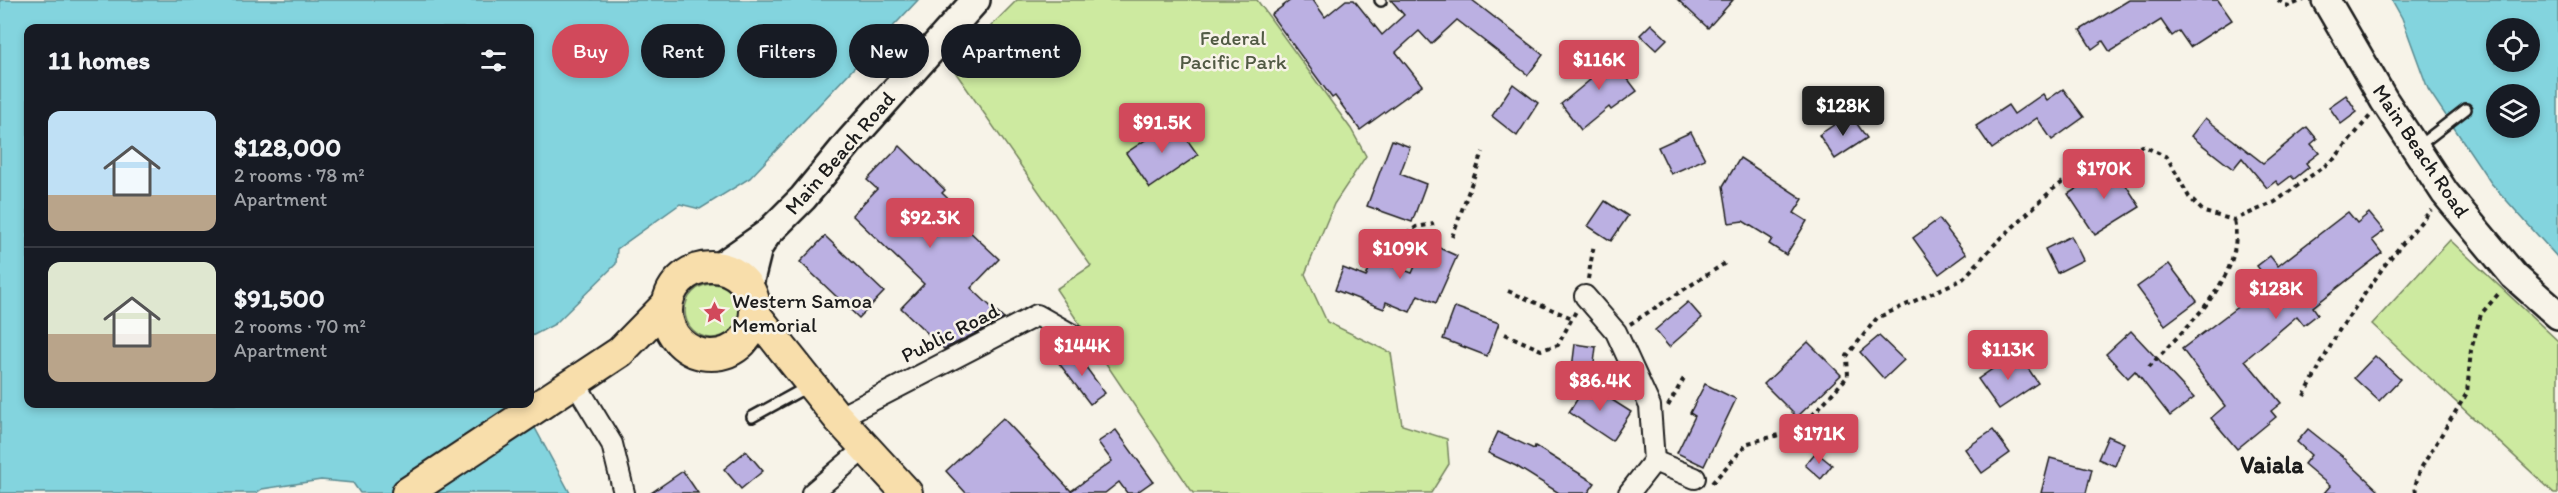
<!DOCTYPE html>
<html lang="en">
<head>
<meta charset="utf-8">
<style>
  :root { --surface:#171b24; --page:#20242c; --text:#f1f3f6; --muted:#9ea1a6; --line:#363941; --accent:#d1495b }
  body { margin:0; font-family:Itim,sans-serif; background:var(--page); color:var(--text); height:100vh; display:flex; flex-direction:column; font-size:22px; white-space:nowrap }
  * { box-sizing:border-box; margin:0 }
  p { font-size:20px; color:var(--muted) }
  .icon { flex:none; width:33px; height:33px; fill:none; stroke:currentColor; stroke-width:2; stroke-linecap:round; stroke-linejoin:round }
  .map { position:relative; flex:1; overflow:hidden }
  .side { position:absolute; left:24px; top:24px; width:510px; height:384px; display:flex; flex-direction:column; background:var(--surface); border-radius:12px; box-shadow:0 3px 9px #0003 }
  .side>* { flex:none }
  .top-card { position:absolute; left:552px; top:24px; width:570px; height:54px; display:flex; gap:12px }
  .buttons { position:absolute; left:2486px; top:18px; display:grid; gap:12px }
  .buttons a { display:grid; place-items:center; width:54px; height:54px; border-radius:50%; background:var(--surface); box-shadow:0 3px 9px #0003; font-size:30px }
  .price { position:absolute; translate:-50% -51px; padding:0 14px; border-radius:6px; background:var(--accent); color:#fff; font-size:20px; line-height:39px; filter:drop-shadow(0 2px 3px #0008) }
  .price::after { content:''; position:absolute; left:50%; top:36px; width:18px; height:14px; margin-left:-9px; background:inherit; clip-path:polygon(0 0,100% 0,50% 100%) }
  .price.active { background:#222; color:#fff }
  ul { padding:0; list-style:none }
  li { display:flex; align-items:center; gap:18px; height:150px; padding:0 24px }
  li+li { border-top:2px solid var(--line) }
  li span { display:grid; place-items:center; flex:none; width:168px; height:120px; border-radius:12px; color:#555 }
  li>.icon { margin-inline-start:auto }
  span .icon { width:72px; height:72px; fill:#fffc; stroke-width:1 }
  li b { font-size:26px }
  h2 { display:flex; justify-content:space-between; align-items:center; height:72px; padding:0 24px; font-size:26px }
  .tag { padding:0 21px; border-radius:27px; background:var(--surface); box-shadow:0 3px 9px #0003; font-size:21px; line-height:54px }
  .tag.active { background:var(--accent); color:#fff }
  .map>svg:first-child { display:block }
  .green { fill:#cdeaa0; stroke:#74835e; stroke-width:1.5 }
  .water { fill:#83d4de; stroke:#5a8a90; stroke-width:1.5; fill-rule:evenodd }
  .building { fill:#bbb0e2; stroke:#1c1c1c; stroke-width:1.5 }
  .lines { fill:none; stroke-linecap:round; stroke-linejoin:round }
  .service-casing { stroke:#1c1c1c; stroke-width:14 }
  .minor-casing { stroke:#1c1c1c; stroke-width:24 }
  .secondary-casing { stroke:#1c1c1c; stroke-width:32 }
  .primary-casing { stroke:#1c1c1c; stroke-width:34 }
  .path { stroke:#1c1c1c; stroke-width:4; stroke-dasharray:4.5 4.5; stroke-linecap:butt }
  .service { stroke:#f7f3e8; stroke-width:9 }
  .minor { stroke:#f7f3e8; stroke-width:20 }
  .secondary { stroke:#f7f3e8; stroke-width:27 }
  .primary { stroke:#f8deab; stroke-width:30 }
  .labels { text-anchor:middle; stroke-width:5; stroke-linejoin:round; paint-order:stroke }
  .park-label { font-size:21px; fill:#515a44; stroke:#f7f3e8 }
  .street-label { font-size:21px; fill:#1c1c1c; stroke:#f7f3e8 }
  .poi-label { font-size:21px; fill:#1c1c1c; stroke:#f7f3e8; text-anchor:start }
  .quarter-label { font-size:24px; font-weight:bold; fill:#1c1c1c; stroke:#f7f3e8 }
</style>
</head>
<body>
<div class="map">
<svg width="2558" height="493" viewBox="0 0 2558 493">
  <rect width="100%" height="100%" fill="#f7f3e8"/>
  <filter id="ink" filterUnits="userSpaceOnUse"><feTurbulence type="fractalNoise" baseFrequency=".0167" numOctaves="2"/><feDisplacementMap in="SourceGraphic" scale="12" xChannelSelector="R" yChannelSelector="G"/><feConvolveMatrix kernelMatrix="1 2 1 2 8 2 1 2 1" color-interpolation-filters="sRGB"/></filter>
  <g filter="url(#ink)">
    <g class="green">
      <polygon points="1017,0 1257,0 1351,129 1366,156 1334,204 1305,274 1327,322 1391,353 1402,425 1447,439 1449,464 1431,493 1193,493 1056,289 1091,266 951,66"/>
      <polygon points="2450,240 2558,341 2558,493 2554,493 2372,324"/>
      <circle cx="712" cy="311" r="27"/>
    </g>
    <g class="water">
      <polygon points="0,0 918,0 750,178 700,209 680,204 617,249 616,264 555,324 530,337 530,28 28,28 28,404 522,404 570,493 360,493 353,483 321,480 262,489 256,493 0,493"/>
      <path d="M2392,0h166v258l-67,-75 -63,-94 -26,-71zM2496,28h33v34h-33zM2496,94h33v34h-33z"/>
    </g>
    <g class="building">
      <polygon points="1291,0 1313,0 1325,17 1346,0 1354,0 1382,35 1404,15 1391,0 1472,0 1543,55 1528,75 1457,20 1431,44 1419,31 1396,52 1422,85 1360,130 1335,96 1332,98 1271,15"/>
      <polygon points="1678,0 1733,0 1708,28"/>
      <polygon points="2129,0 2218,0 2232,20 2190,47 2179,31 2172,36 2161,20 2110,52 2103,41 2092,49 2080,30"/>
      <polygon points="1651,24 1667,39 1656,50 1640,35"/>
      <polygon points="1606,50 1637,91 1611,110 1609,107 1581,130 1561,104 1590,80 1581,69"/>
      <polygon points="1513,84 1538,103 1517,136 1492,116"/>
      <polygon points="2063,89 2084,117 2052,140 2037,118 1992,149 1976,126 2008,105 2014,114 2043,94 2047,100"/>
      <polygon points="2346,95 2357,112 2341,124 2329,107"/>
      <polygon points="1850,114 1867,138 1835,159 1819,135"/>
      <polygon points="2205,118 2263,163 2307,127 2317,139 2311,144 2319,153 2306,163 2309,167 2294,179 2291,176 2279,185 2276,181 2267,188 2242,158 2233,169 2191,136"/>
      <polygon points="1174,121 1198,155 1150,188 1126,153"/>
      <polygon points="1691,132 1705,159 1671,174 1658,147"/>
      <polygon points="1392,140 1410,147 1400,174 1426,184 1412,222 1367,206"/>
      <polygon points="900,146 945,190 942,193 958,208 952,215 999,259 971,288 1004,319 944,349 901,308 924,284 852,215 877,189 867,180"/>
      <polygon points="1740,158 1803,199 1794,213 1807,221 1786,255 1769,244 1772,239 1743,221 1729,223 1723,186"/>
      <polygon points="2113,165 2140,207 2095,235 2068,194"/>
      <polygon points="1605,201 1628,216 1611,241 1588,226"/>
      <polygon points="2348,212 2357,223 2369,213 2384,231 2372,240 2382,253 2313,307 2318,314 2304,325 2297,316 2245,360 2281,403 2271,411 2276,417 2237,449 2211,418 2225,406 2182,349 2252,296 2247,290 2265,276 2257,266 2270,256 2278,266"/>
      <polygon points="1939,219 1966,254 1939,274 1913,238"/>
      <polygon points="825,236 884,292 859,318 800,262"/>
      <polygon points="2071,236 2083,260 2057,273 2045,249"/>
      <polygon points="1426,242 1457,256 1436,303 1418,295 1410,312 1386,302 1384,309 1335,290 1343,268 1366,277 1373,258 1412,273"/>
      <polygon points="2169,264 2197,301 2165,325 2137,287"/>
      <polygon points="1688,302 1702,318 1669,347 1655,330"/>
      <polygon points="1455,307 1499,323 1487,356 1443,339"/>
      <polygon points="2131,331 2194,398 2170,416 2135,371 2128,378 2106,354"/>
      <polygon points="1879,336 1904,360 1884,379 1860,352"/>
      <polygon points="1808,342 1841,375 1797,417 1764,384"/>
      <polygon points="1575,344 1596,347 1592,379 1571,376"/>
      <polygon points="1074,351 1105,393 1090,404 1058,362"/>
      <polygon points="2017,352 2038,383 1999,409 1978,379"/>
      <polygon points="2375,356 2400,379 2379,401 2354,378"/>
      <polygon points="1587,384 1631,412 1612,441 1569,412"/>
      <polygon points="1705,384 1736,399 1704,466 1677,453 1695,416 1690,413"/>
      <polygon points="1003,418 1071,491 1112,461 1098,442 1116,430 1153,481 1136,493 1127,493 1119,482 1105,493 966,493 946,471"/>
      <polygon points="2308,429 2342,456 2381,493 2324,493 2330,486 2304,464 2311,455 2297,442"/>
      <polygon points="1993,430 2010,453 1982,473 1965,449"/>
      <polygon points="1498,432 1534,449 1535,446 1595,483 1588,493 1559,493 1516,466 1488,453"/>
      <polygon points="2108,436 2124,443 2115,466 2098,459"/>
      <polygon points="746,451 763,471 741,489 724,469"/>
      <polygon points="1816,452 1832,465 1821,479 1805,465"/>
      <polygon points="2050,458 2092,469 2086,493 2041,493"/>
      <polygon points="683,471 698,493 651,493"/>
    </g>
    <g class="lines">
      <defs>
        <g id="service">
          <polyline points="1380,0 1381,1"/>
          <polyline points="2417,147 2466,109"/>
          <polyline points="752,417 805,388"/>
        </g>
        <g id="minor">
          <polyline points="1585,296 1616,332 1650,406 1654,461 1629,493"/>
          <polyline points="574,381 612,444 624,493"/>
          <polyline points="838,418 1037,315 1083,341"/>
          <polyline points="1654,461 1695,478"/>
          <polyline points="812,493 865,448"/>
        </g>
        <g id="secondary">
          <polyline points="2326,0 2384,100 2445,193 2514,276 2558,315"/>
          <polyline points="718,268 768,233 803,198 849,142 976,0"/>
          <polyline points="748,288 758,248 767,234"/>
        </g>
        <g id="primary">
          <circle cx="711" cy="311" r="44"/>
          <polyline points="755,314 838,418 907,493"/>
          <polyline points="407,493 620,352 667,304"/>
        </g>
      </defs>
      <use href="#service" class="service-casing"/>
      <use href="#minor" class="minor-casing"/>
      <use href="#secondary" class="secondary-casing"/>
      <use href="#primary" class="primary-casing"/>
      <g class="path">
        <polyline points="2278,0 2288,6 2304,0"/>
        <polyline points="1452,237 1483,152"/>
        <polyline points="1392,245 1416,227 1434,224"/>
        <polyline points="1588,279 1594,244"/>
        <polyline points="1508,291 1572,318"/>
        <polyline points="1630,324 1727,262"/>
        <polyline points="1505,334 1541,350 1558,345 1576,311"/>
        <path d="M2149,367c35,-39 98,-90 85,-147"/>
        <polyline points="2304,396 2338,332 2387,262 2431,210"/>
        <polyline points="1668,406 1684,378"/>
        <polyline points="1712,483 1748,443 1799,430 1848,376 1847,356 1877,318 1963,279 1994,245 2052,190 2095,159 2143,146 2167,157 2189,197 2204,212 2234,220 2275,202 2334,159 2370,116"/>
        <polyline points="2416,493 2415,486 2421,468 2467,393 2471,350 2481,314 2500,292"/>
      </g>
      <use href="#service" class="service"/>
      <use href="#minor" class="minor"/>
      <use href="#secondary" class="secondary"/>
      <use href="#primary" class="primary"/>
    </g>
  </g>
  <defs>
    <symbol id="sight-bare" viewBox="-9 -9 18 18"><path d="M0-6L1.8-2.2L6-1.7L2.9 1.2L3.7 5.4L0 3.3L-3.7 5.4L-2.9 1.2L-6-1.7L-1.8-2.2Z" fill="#d1495b" stroke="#f7f3e8" stroke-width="2.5" paint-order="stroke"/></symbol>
  </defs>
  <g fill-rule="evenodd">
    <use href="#sight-bare" x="698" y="296" width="33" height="33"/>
  </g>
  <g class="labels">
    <g class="park-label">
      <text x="1233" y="45">Federal<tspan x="1233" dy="24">Pacific Park</tspan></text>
    </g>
    <g class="street-label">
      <text transform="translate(2421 151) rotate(56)" y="7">Main Beach Road</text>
      <text transform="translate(840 153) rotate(-49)" y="7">Main Beach Road</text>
      <text transform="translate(950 333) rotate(-27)" y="7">Public Road</text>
    </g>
    <g class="poi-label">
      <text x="732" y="308">Western Samoa<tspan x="732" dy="24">Memorial</tspan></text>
    </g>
    <g class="quarter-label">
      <text x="2272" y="473">Vaiala</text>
    </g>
  </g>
</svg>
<div class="buttons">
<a><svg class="icon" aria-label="locate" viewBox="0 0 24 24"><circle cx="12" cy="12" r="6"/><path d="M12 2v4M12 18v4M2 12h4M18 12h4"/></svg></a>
<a><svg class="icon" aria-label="layers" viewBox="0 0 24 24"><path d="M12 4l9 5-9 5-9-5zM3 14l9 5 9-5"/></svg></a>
</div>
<b class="price" style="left:1599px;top:91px">$116K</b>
<b class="price active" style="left:1843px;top:137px">$128K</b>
<b class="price" style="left:1162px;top:154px">$91.5K</b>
<b class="price" style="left:2104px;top:200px">$170K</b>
<b class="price" style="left:930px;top:249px">$92.3K</b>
<b class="price" style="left:1400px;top:280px">$109K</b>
<b class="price" style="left:2276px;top:320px">$128K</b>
<b class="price" style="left:1082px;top:377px">$144K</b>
<b class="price" style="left:2008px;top:381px">$113K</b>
<b class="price" style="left:1600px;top:412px">$86.4K</b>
<b class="price" style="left:1819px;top:465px">$171K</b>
<div class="top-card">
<a class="tag active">Buy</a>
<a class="tag">Rent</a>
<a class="tag">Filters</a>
<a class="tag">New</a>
<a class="tag">Apartment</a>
</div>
<section class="side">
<h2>11 homes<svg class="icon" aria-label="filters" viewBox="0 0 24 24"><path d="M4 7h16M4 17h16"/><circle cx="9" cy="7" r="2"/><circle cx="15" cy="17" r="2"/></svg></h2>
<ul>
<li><span style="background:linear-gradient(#bfe0f5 70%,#b9a48a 0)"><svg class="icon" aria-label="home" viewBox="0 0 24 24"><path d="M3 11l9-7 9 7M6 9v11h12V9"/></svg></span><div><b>$128,000</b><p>2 rooms · 78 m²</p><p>Apartment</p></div></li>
<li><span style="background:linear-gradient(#dfe7d0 60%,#b9a48a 0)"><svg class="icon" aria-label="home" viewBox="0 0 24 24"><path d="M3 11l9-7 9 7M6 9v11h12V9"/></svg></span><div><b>$91,500</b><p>2 rooms · 70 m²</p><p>Apartment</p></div></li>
</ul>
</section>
</div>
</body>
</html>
